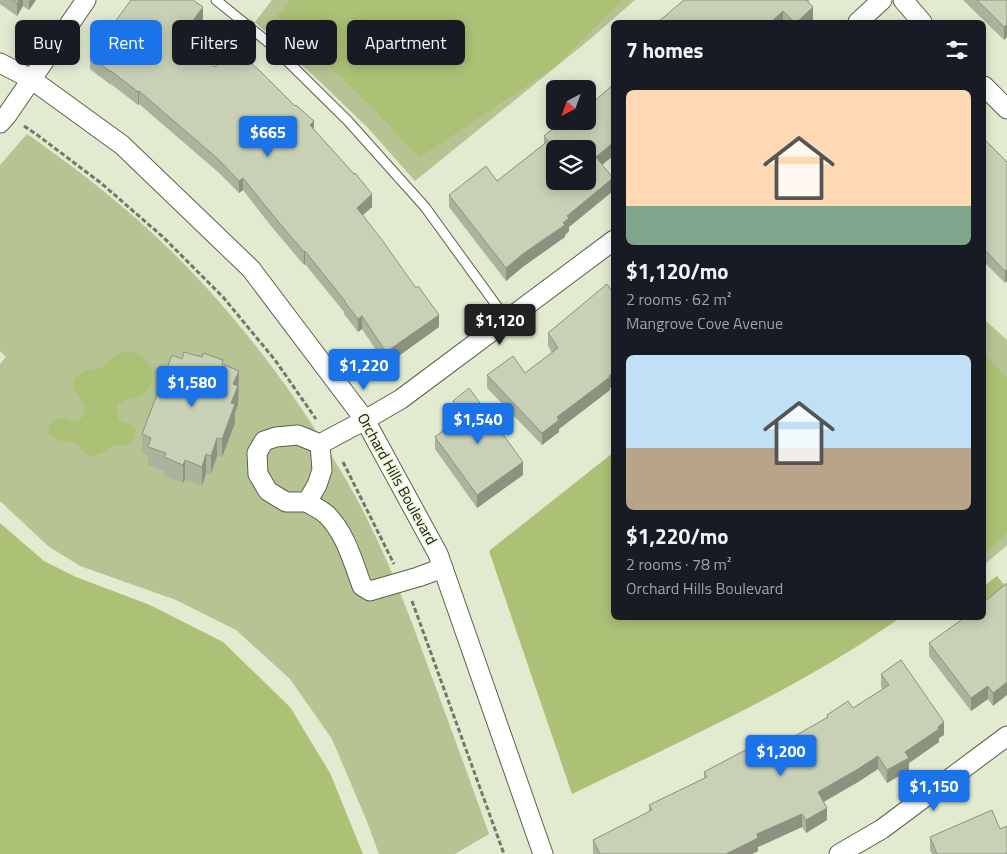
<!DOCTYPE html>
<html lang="en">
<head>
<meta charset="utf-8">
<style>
  :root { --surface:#171b24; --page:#242831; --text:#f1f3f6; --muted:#9ea1a6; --accent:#1a73e8 }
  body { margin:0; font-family:"Titillium Web",sans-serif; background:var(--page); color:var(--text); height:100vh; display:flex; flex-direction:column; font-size:19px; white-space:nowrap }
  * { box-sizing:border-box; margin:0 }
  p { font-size:16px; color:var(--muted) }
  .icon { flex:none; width:28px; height:28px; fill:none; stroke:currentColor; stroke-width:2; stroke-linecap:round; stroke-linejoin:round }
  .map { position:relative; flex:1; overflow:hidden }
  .sheet { position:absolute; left:611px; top:20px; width:375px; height:600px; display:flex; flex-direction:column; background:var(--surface); border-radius:8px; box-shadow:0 2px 12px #0003 }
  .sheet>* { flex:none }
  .banner { position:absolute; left:15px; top:20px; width:475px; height:45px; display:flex; gap:10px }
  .needle { width:32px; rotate:221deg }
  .controls { position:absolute; left:546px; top:80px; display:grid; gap:10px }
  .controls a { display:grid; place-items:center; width:50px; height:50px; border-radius:8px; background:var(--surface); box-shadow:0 2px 12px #0003; font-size:25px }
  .price { position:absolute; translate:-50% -42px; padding:0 11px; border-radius:5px; background:var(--accent); color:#fff; font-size:16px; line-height:32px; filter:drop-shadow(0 1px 2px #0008) }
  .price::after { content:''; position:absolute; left:50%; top:30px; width:15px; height:11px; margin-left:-8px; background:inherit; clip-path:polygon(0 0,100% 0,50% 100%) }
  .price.selected { background:#222; color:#fff }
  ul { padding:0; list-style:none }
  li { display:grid; align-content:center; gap:10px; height:265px; padding:0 15px }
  li span { display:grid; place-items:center; height:155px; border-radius:8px; color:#555 }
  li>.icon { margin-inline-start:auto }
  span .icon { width:90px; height:90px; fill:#fffc; stroke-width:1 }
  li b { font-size:21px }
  h2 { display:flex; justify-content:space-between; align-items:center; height:60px; padding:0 15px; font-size:21px }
  .pill { padding:0 18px; border-radius:8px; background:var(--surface); box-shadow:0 2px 12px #0003; font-size:18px; line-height:45px }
  .pill.selected { background:var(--accent); color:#fff }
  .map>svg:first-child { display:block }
  .green { fill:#b6c493 }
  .water { fill:#acc176 }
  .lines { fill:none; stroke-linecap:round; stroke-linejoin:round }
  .service-casing { stroke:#5a614a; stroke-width:11 }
  .minor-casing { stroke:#5a614a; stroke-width:21 }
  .path { stroke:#737967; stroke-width:3; stroke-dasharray:5 2.5; stroke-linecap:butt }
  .service { stroke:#fff; stroke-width:9 }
  .minor { stroke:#fff; stroke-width:19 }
  .wall { fill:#acb39d }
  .shaded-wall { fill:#8c927f }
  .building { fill:#c8d0b6; stroke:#8c927f; fill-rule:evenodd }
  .labels { text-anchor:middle; stroke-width:4; stroke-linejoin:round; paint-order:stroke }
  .street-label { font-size:15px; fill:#14170e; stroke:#f0f8dd }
</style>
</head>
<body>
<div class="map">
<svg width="1007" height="854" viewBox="0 0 1007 854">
  <rect width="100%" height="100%" fill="#e2ebd0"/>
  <g class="green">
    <polygon points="272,0 635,0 589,40 415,181 368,128 316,78 255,22"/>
    <path d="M27,134c39,27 77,56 112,87 74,66 137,144 189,229 15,24 30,49 42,75 25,50 44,103 63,155 19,51 38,103 56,154l-34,20h-76l-13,-35 -34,-80 -42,-60 -54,-49 -60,-30 -96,-34 -32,-20 -48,-45v-137l6,-7 -6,-6v-186z"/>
    <polygon points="984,319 1007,340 1007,545 984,565"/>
  </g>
  <g class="water">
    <polygon points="290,0 623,0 554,68 419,158 372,107 277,16"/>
    <path d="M127,351c9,1 18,4 22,13 3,5 4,11 3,16 -3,21 -25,14 -35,26 -2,22 10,12 19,22l-2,13 -8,4 -14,1 -12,8 -8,2 -5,-2 -10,-10 -5,-2 -12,-1 -12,-8c0,-10 7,-17 18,-15 0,1 7,3 7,3 4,1 8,-2 10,-5 11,-15 -26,-28 -1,-44 5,-3 13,-2 19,-4 6,-3 9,-9 15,-13 3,-2 7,-3 11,-4z"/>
    <polygon points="984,354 1007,377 1007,533 984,553"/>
    <path d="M614,452v166h286c-102,71 -217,122 -328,176l-83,-243z"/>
    <polygon points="0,523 44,561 76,577 150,605 223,642 290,707 330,773 363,854 0,854"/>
    <polygon points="997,576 1007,588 984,606 984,586"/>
  </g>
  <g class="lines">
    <defs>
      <polyline id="service" points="216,0 269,43 348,121 425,207 507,320"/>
      <g id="minor">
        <polyline points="903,0 922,22"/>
        <polyline points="858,22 882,0"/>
        <polyline points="0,63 31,79 122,145 251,269 365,420 438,554 543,854"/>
        <polyline points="984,86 1007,109"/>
        <polyline points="0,123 7,115 86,0"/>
        <polyline points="320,444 322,470 317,485 307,502 286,502 268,491 258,474 257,453 264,441 276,437 298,435 320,444 365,420 401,399 614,240"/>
        <path d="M307,502c6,4 15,8 20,13 19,19 26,47 35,71l8,5 48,-14 25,-9"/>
        <polyline points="839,854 882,829 1007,736"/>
      </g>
    </defs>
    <use href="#service" class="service-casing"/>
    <use href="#minor" class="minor-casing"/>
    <g class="path">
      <polyline points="24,126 36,134 101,183 163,237 223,297 275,360 316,419"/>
      <polyline points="343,462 394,564"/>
      <polyline points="412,601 504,854"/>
    </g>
    <use href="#service" class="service"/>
    <use href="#minor" class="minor"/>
  </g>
  <g class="wall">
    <polygon points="0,0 36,0 29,10 23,6 17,16 0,4"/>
    <polygon points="684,0 810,0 808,2 813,20 810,22 658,22"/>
    <polygon points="963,0 1007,0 1007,37 1004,40"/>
    <polygon points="203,19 185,43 215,67 314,130 372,207 363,215 439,327 386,365 362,329 358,332 344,314 344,312 305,264 304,265 271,226 243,190 239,193 218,172 139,104 138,105 111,84 111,85 90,69 90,56"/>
    <polygon points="614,84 614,155 602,165 613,191 569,227 569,231 565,235 565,237 524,266 506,281 449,207 449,195 497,181 544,144 544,136 591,104"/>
    <polygon points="984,139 1007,162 1005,283 986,264"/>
    <polygon points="614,293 614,385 610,388 610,390 559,429 559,432 542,445 487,388 487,375 525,373 552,353 548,346 548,333"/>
    <polygon points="182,359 223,364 239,389 238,405 235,412 235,423 222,457 217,456 211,474 206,473 202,486 185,479 183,483 164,476 164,471 148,465 148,456 142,453 142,434"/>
    <polygon points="453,401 523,475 477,508 435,449 435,437 451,425 451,420 455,416 453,413"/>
    <polygon points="1007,583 993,706 988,699 971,711 929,656 929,643 984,618"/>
    <polygon points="881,674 944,735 939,738 939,742 909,763 909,770 887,783 878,769 858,782 824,802 827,820 806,833 802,827 758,847 758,851 752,854 593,854 593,840 649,812 649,805 704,778 704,772 760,756 827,718 827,715 853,708 883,689 881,687"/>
    <polygon points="930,837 1007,854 932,854 930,850"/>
  </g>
  <g class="shaded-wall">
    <polygon points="19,0 23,0 23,6 17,16 17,3"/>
    <polygon points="29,0 36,0 29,10"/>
    <polygon points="203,7 203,19 179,51 179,39"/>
    <polygon points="813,7 813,20 810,22 797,22"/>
    <polygon points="783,11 783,22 771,22"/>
    <polygon points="1007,25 1007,37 1004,40 1004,27"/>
    <polygon points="139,91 139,104 138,105 138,92"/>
    <polygon points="314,121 314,134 310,125"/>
    <polygon points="614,142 614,155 596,170 596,157"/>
    <polygon points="243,178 243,190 239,193 239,181"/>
    <polygon points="613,178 613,191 569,227 569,231 565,235 565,237 524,266 506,281 506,268 567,216"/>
    <polygon points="372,194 372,207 357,220 357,208"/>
    <polygon points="305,251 305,264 304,265 304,252"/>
    <polygon points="986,251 986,264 984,266 984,253"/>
    <polygon points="1007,269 1007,281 1005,283 1005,271"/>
    <polygon points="439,315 439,327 386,365 386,352"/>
    <polygon points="362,316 362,329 358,332 358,319"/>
    <polygon points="239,371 238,405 235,412 235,423 222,457 222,439 233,384"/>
    <polygon points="614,372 614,385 610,388 610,390 559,429 559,432 542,445 542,433 557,417"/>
    <polygon points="217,438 217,456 211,474 211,456"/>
    <polygon points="206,454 206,473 202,486 202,467"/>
    <polygon points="185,460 185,479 183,483 183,465"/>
    <polygon points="523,462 523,475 477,508 477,495"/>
    <polygon points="1007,682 1007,695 993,706 993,693"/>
    <polygon points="988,686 988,699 971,711 971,698"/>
    <polygon points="944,722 944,735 939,738 939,742 909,763 909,770 887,783 887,770 905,752"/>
    <polygon points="878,756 878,769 858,782 818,805 818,792"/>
    <polygon points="827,808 827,820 806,833 806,820"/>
    <polygon points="802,814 802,827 758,847 758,851 752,854 726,854 757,834"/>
  </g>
  <g class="building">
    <polygon points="12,0 19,0 17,3"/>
    <polygon points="131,0 193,0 203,7 179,39 215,67 233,47 261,72 295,106 296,105 314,121 310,125 354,174 355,173 372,194 357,208 382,240 416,288 418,286 439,315 386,352 362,316 358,319 344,301 345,301 305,251 304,252 271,213 243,178 239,181 218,159 139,91 138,92 111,71 111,72 90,56"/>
    <polygon points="684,0 806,0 813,7 797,22 794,22 783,11 771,22 658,22"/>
    <polygon points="977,0 1007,0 1007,25 1004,27"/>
    <path d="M614,84v58l-18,15 17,21 -46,38 2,2 -6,5 2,2 -41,28 -18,15 -57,-73 37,-29 11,15 51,-40 -4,-5 18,-15h26v-21l3,4zM555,149h33v32h-33z"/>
    <polygon points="984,139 1007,162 1007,269 1005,271 986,251 984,253"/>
    <polygon points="607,284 614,293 614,372 609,376 610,377 557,417 559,420 542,433 487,375 513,356 525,373 558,348 548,333"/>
    <polygon points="184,352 202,357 203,353 223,360 222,364 239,371 233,384 238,386 231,403 235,404 222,439 217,438 211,456 206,454 202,467 185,460 183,465 164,457 166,453 148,447 151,438 142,434 172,355 182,359"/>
    <polygon points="469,388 523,462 477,495 435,437 453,423 451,420 461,412 453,401"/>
    <polygon points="1007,583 1007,682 993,693 988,686 971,698 929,643 964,618 984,618 984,602"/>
    <polygon points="901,660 944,722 938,727 939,729 905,752 909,758 887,770 878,756 858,769 818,792 827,808 806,820 802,814 757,834 758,838 726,854 600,854 593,840 652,810 649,805 707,777 704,772 755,745 760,756 828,717 827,715 848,701 853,708 889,685 881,674"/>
    <polygon points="992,810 1000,829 1007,826 1007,853 1005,854 937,854 930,837"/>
  </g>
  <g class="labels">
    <g class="street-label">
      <text transform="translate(397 479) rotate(61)" y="5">Orchard Hills Boulevard</text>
    </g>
  </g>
</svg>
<div class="controls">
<a><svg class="needle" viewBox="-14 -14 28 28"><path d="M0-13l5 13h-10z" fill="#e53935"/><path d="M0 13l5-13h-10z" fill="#9ea1a6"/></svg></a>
<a><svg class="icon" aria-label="layers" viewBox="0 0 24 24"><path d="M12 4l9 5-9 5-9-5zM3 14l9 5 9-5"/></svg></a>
</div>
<b class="price" style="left:268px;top:158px">$665</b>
<b class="price selected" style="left:500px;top:346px">$1,120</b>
<b class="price" style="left:364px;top:391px">$1,220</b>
<b class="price" style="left:192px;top:408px">$1,580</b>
<b class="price" style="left:478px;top:445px">$1,540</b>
<b class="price" style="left:781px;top:777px">$1,200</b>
<b class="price" style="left:934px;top:812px">$1,150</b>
<div class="banner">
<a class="pill">Buy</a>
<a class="pill selected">Rent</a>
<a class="pill">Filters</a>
<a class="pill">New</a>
<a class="pill">Apartment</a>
</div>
<section class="sheet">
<h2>7 homes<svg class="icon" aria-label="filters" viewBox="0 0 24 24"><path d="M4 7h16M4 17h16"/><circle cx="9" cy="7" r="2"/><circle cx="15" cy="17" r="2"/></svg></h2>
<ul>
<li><span style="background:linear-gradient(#ffd9b3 75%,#7fa58c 0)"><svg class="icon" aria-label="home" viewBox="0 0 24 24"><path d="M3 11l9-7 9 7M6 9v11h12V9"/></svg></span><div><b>$1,120/mo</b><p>2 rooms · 62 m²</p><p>Mangrove Cove Avenue</p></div></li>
<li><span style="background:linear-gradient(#bfe0f5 60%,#b9a48a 0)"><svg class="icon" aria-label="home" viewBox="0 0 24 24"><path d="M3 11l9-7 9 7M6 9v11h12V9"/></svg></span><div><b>$1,220/mo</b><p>2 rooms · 78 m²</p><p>Orchard Hills Boulevard</p></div></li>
</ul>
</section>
</div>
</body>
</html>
